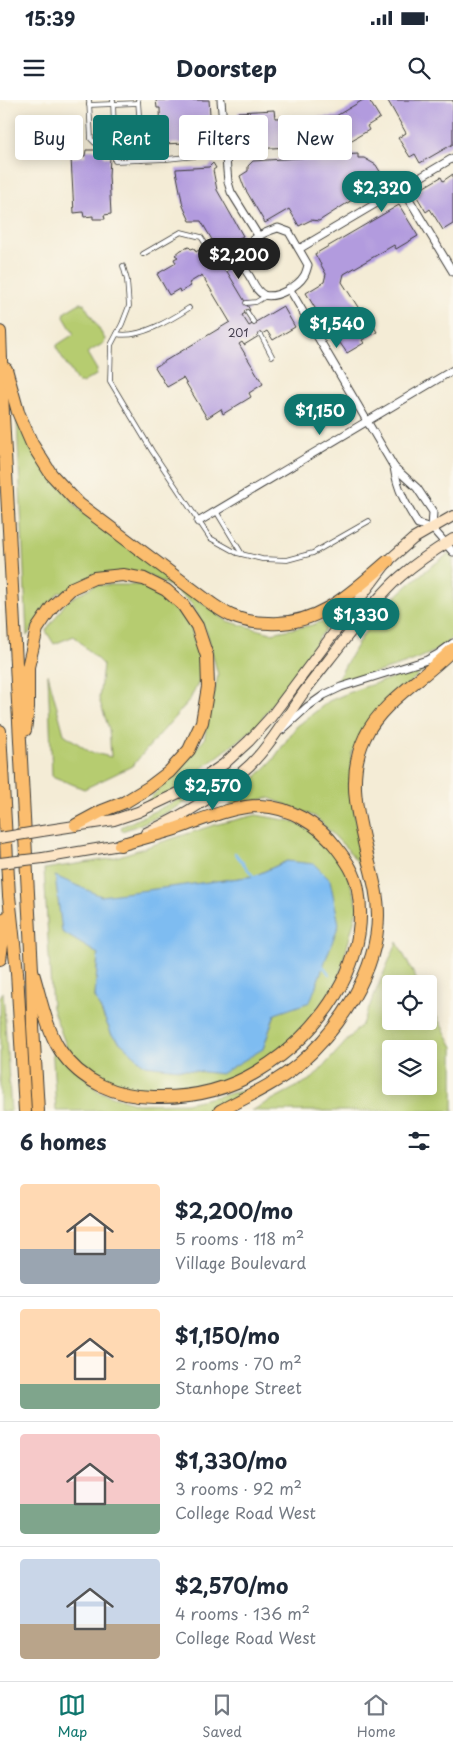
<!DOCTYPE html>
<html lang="en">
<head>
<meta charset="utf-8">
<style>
  :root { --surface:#fff; --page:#f6f6f7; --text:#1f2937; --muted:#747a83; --line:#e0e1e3; --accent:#0f766e }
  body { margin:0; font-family:"Playpen Sans",sans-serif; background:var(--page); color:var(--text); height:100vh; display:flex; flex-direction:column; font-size:19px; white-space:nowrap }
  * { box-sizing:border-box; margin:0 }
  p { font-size:16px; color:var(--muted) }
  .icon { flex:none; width:28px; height:28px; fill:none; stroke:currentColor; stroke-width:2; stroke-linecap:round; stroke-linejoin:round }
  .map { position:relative; height:1011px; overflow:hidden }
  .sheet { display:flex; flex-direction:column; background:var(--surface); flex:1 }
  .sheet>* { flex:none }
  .banner { position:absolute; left:15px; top:15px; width:424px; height:45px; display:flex; gap:10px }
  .fabs { position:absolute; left:382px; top:875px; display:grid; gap:10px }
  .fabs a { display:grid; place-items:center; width:55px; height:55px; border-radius:5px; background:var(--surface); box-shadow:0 2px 12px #0003; font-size:25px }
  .price { position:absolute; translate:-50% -42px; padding:0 11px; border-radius:18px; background:var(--accent); color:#fff; font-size:16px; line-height:32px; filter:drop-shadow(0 1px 2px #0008) }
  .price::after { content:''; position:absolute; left:50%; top:30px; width:15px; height:11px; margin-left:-8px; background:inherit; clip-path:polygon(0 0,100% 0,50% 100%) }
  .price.active { background:#222; color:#fff }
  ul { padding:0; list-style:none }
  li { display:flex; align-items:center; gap:15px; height:125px; padding:0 20px }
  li+li { border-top:1px solid var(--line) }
  li span { display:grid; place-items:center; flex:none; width:140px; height:100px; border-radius:5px; color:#555 }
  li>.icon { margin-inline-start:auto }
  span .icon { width:60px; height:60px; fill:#fffc; stroke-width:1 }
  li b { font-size:21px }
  h2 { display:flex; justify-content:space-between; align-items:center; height:60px; padding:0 20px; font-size:21px }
  .tag { padding:0 18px; border-radius:5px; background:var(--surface); box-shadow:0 2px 12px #0003; font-size:18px; line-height:45px }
  .tag.active { background:var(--accent); color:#fff }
  .status { display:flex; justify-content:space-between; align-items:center; height:35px; padding:0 25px; background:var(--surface); direction:ltr }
  .status svg { height:14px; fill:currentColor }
  header { display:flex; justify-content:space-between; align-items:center; height:65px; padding:0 20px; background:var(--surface); font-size:22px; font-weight:700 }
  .dock { display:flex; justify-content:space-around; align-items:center; height:70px; border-top:1px solid var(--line); background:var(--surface); font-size:14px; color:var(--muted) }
  .dock a { display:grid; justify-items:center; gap:2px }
  .dock .active { color:var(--accent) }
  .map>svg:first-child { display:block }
  .green { fill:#b6cc70; stroke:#697446; fill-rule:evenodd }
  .water { fill:#7ebcf1; stroke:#4d6c86 }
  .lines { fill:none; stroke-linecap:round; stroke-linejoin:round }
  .stream { stroke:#7ebcf1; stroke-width:2.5 }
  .building { fill:#b29bde }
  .lane-casing { stroke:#3c3b38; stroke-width:5.5 }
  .street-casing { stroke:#3c3b38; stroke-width:9 }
  .secondary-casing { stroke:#3c3b38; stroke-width:12 }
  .highway-casing { stroke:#3c3b38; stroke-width:14 }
  .lane { stroke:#fff; stroke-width:4 }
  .street { stroke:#fff; stroke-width:7 }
  .secondary { stroke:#fde5c5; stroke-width:10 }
  .highway { stroke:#fbbd6e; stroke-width:12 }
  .secondary-bridge-casing { stroke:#3c3b38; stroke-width:12; stroke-linecap:butt }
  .secondary-bridge { stroke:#fde5c5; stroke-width:10 }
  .labels { text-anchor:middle; stroke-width:5; stroke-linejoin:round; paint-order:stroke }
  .number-label { font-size:11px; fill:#423c4c }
</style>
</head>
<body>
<div class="status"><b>15:39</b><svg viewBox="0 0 49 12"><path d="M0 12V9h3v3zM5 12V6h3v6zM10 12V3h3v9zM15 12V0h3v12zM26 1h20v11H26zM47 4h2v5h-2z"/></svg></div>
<header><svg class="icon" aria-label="menu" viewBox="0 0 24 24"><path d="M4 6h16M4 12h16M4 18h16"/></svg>Doorstep<svg class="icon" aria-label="search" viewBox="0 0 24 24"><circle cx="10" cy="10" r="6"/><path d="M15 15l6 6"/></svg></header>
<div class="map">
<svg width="453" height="1011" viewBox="0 0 453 1011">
  <rect width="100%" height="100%" fill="#fbf7ec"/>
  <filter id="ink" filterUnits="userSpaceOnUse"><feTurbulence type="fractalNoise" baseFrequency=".02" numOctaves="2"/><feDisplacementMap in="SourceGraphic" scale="10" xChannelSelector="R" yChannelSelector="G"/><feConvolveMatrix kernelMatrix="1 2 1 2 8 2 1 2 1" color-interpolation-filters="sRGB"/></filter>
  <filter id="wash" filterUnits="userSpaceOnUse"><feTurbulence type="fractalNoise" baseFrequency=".0096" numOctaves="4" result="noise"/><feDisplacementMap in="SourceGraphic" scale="20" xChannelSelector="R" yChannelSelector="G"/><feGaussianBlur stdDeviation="1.12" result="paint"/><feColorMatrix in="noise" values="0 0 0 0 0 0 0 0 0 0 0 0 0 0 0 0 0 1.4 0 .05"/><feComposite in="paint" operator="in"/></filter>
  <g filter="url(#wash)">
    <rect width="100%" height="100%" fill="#f4ecd6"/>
    <g class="green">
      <polygon points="80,203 84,204 105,239 104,243 87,253 97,270 96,275 82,283 78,283 57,249 57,245 74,234 64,217 65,212"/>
      <polygon points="17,321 78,409 227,521 271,533 312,525 334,517 256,627 173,691 145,704 204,640 218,575 207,533 191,503 170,486 141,472 58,493 27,536"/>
      <path d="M450,453l3,6v77c-16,24 -89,39 -118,48 12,-21 23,-44 38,-62 21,-27 49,-50 77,-69z"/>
      <polygon points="95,485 145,485 189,520 203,574 189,601 132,666 84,689 52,676 48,574 64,634 90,652 111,657 109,629 99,599 103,565 74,536 54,544 46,531 67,501"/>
      <polygon points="429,566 377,611 351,654 354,711 364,771 349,751 316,717 269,698 229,705 272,661 296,627 329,601 355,590"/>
      <path d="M230,666l3,3c-34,28 -69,48 -111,62l-1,-4 65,-31z"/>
      <path d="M256,715l35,6 24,11 27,27 16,47 -21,79 -52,65 -62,35 -77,7 -49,-15 -30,-29 -15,-40 -8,-139 66,-10 104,-34zM287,761l-12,153 -12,35 -118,16 -33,-30 -17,-38 3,-43 -42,-77 45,20 153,-21z"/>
      <path d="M397,842l22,42h-28v37h38v-19l24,45v64h-202l62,-33 49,-54zM391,949h38v37h-38z"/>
      <polygon points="3,892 11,1011 0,1011 0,897"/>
      <polygon points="52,942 98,991 137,1004 186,1003 255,988 213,1011 56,1011"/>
    </g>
    <polygon class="water" points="287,761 314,764 330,780 339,824 310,902 275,914 263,949 221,974 145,965 112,935 95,897 98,854 62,832 55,776 101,796 254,776"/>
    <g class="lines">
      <g class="stream">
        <polyline points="235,753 254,777"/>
        <polyline points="321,867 324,867 329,874"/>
      </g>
    </g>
    <g id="blocks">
      <g class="building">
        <polygon points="156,0 209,0 212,42 161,44 160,8 157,8"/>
        <polygon points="363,0 369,0 380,18 367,26 369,30 345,44 253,49 247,44 247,39 239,40 238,12 274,10 275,18 336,16"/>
        <polygon points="390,0 453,0 453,44 420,63 415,54 410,57 398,38 406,33 388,1"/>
        <polygon points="86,50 104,50 104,57 110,57 109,76 111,114 104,115 105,119 93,119 93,116 84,117 83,112 74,113 71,58 85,56"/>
        <polygon points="358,54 358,58 364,58 376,65 387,83 365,97 363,93 319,121 311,120 299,126 289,109 265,123 244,87 240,76 248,71 248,66 253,61"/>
        <polygon points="213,63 216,68 213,70 217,90 243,136 218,150 201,121 190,121 183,106 176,71 176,69 209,67"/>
        <polygon points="453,74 453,124 443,130 430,109 426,112 416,95 420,92 419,90 441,77 443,81"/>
        <polygon points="399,105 418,136 396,149 394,145 344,174 342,182 363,215 366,214 377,232 362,240 364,243 347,253 340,243 337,245 306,193 324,182 326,174 315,154"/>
        <polygon points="189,147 191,149 194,148 196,152 202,148 213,168 222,163 250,210 242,215 249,226 283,206 295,227 273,240 267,231 244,245 242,242 239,244 263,284 249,293 251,297 223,314 221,309 207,318 183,278 167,287 155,267 230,222 202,175 189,183 191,186 180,192 179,189 169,195 157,174 176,163 174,159 178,157 175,155 181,150"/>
      </g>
    </g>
  </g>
  <g filter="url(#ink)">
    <use href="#blocks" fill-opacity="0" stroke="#3c3b38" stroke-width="1"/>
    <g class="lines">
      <defs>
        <g id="lane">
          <path d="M89,0l2,39c6,8 15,8 24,10"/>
          <polyline points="113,0 115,61 167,59 225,53"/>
          <polyline points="138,0 142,60"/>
          <polyline points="89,5 138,3"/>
          <polyline points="143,154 181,132 201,137 219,164"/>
          <polyline points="123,166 127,180 129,206 122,224 111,245 110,281 152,351 210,438 237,453 262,459 287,460 313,453 369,421"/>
          <polyline points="226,169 228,163 241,148"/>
          <polyline points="246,203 256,202 266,196"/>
          <polyline points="247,212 254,223"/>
          <path d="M117,234c21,5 54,-14 72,-26"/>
          <polyline points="261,235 272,256"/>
          <polyline points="216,411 242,454"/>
        </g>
        <g id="street">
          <polyline points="221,0 228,82 231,92 259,137"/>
          <polyline points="403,89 453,172"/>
          <path d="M278,128l11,4 19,33c-1,4 -2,8 -4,11 -6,10 -28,23 -40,19 -7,-3 -10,-11 -14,-18 -3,-5 -8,-11 -10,-16 -3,-17 25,-29 38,-33z"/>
          <polyline points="299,149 453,58"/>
          <polyline points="289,188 394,367 417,388 433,412 432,428"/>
          <path d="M394,367c3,22 12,38 24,57l14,4 21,24"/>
          <polyline points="198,422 453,270"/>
          <polyline points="282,630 307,607 324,595 341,587 427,560 438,554 453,543"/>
        </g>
        <g id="secondary">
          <polyline points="42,731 114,720 138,712 189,688 224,664 249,641 271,617 388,461 413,439 453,416"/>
          <path d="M146,733c39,-18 73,-39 104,-68 22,-22 36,-48 54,-73 14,-19 30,-38 44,-57 17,-20 33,-42 53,-59 16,-14 34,-26 52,-37"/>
          <polyline points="43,758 120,745 126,742"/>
        </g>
        <g id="highway">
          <polyline points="0,232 3,315 32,870 33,926 38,1011"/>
          <path d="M6,269l12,43 14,32 19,30 28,30 133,100c6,4 13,9 20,12 12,5 24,7 37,7 50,3 84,-32 119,-62"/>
          <polyline points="25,630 28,607 28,567 37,529 52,507 72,488 94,478 123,475 144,479 166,490 183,505 197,526 207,556 208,587 202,622 189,650 169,672 148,688 125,702 102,711 76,725"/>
          <polyline points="0,631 9,796 17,872 25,1011"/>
          <polyline points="0,859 6,818"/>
          <path d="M32,870c8,25 14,59 28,80 21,32 57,47 94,47 36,1 73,-7 104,-26 61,-36 113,-108 100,-181 -2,-16 -12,-30 -22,-43 -17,-23 -47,-40 -76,-41 -28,0 -56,13 -82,22 -19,6 -39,11 -58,17"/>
          <path d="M220,1011c26,-14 55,-27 78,-46 41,-35 80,-94 80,-150 0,-21 -6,-40 -11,-60 -9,-39 -21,-79 -2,-118 16,-35 61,-60 88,-88"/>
        </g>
      </defs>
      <use href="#lane" class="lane-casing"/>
      <use href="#street" class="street-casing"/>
      <use href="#secondary" class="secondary-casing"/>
      <use href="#highway" class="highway-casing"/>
      <use href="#lane" class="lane"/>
      <use href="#street" class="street"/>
      <use href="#secondary" class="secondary"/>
      <use href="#highway" class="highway"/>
      <defs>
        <g id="secondary-bridge">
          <polyline points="0,738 42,731"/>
          <polyline points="0,763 43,758"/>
        </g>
      </defs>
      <use href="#secondary-bridge" class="secondary-bridge-casing"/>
      <use href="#secondary-bridge" class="secondary-bridge"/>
    </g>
  </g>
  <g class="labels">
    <g class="number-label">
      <text x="238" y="237">201</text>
    </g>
  </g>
</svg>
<div class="fabs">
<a><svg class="icon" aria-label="locate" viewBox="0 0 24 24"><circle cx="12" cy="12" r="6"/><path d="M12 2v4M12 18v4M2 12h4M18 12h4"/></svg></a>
<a><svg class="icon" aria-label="layers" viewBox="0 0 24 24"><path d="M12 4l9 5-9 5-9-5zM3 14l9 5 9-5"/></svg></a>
</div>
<b class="price" style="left:382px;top:113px">$2,320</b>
<b class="price active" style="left:239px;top:180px">$2,200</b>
<b class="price" style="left:337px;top:249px">$1,540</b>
<b class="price" style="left:320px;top:336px">$1,150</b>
<b class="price" style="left:361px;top:540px">$1,330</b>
<b class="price" style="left:213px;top:711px">$2,570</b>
<div class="banner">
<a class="tag">Buy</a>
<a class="tag active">Rent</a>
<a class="tag">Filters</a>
<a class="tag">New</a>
</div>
</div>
<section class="sheet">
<h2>6 homes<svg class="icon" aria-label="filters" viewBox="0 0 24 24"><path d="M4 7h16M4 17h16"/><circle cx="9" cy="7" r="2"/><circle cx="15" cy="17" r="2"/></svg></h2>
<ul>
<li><span style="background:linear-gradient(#ffd9b3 65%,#9aa5b1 0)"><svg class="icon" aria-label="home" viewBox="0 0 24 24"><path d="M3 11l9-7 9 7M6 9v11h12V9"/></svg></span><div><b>$2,200/mo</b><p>5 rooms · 118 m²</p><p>Village Boulevard</p></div></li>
<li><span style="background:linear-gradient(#ffd9b3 75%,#7fa58c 0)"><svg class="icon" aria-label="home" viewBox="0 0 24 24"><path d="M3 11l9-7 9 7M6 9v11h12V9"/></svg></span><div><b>$1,150/mo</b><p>2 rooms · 70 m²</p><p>Stanhope Street</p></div></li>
<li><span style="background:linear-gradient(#f6c9c9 70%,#7fa58c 0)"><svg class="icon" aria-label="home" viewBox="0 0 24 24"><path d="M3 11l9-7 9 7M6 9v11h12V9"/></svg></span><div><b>$1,330/mo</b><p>3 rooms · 92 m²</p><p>College Road West</p></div></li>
<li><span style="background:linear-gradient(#c9d6e8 65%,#b9a48a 0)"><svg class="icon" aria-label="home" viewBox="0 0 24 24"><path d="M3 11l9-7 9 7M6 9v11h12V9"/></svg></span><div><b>$2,570/mo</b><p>4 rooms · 136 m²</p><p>College Road West</p></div></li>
</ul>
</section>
<nav class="dock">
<a class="active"><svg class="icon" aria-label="map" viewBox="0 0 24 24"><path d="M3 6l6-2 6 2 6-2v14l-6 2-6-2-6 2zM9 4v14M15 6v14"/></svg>Map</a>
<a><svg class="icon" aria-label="saved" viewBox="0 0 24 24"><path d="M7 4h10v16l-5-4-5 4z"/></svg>Saved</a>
<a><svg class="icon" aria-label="home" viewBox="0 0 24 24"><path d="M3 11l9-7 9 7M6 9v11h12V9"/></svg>Home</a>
</nav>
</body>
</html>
